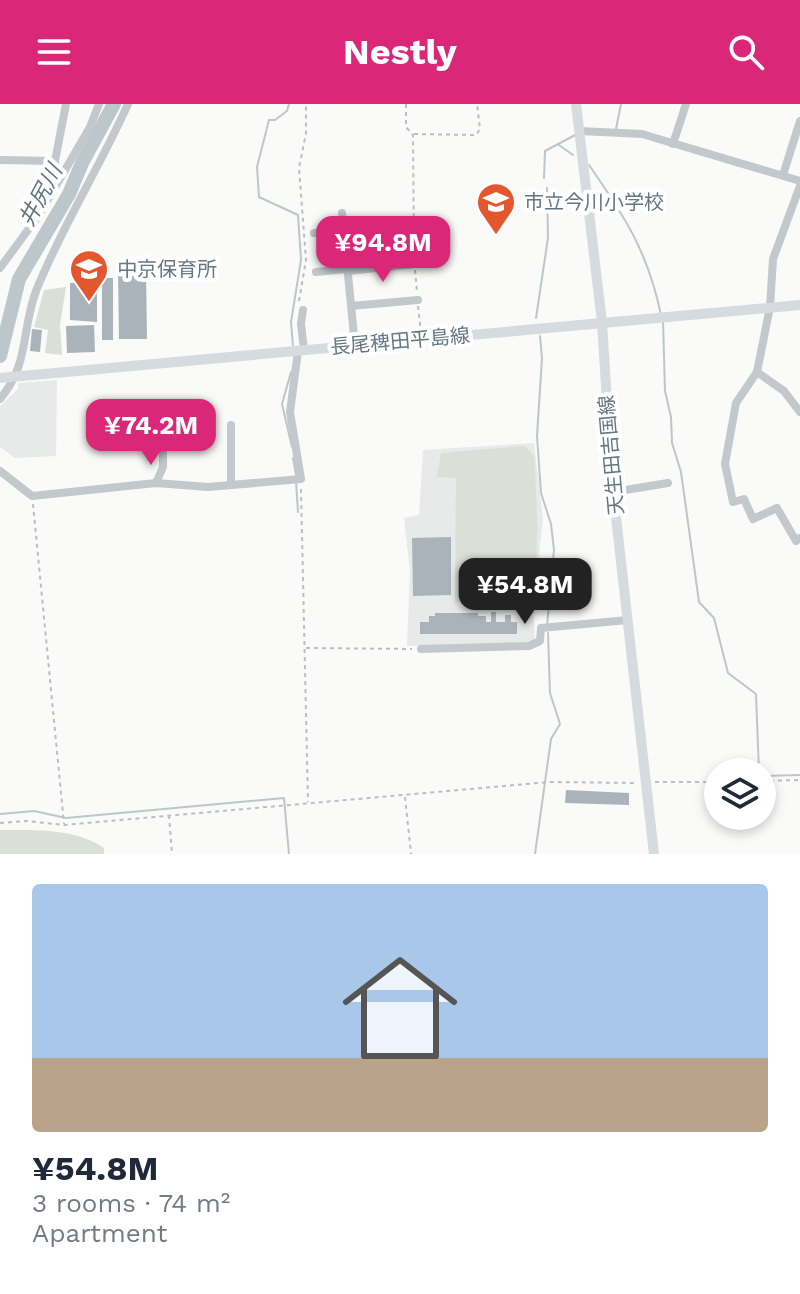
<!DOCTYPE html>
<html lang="en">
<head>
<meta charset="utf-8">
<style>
  :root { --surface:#fff; --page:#f2f2f3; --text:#1f2937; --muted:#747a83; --accent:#db2777 }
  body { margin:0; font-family:"Work Sans","Noto Sans JP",sans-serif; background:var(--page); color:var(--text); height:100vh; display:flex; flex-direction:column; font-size:30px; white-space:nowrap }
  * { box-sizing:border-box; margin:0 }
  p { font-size:26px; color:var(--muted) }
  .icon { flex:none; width:44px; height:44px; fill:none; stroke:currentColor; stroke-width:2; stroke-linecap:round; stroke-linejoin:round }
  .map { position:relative; height:750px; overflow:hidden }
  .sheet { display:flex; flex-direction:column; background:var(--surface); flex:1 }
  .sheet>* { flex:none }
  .buttons { position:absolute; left:704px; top:654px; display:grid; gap:16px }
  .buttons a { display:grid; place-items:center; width:72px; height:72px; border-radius:50%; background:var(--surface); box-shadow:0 4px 12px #0003; font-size:40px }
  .price { position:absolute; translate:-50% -68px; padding:0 18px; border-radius:16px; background:var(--accent); color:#fff; font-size:26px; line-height:52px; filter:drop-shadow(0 2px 4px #0008) }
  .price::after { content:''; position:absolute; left:50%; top:48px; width:24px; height:18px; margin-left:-12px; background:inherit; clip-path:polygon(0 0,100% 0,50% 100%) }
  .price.selected { background:#222; color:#fff }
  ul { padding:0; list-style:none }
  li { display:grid; align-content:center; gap:16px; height:424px; padding:0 32px }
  li span { display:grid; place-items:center; height:248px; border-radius:8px; color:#555 }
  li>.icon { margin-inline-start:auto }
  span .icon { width:144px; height:144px; fill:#fffc; stroke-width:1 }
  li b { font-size:34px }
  header { display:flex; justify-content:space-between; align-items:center; height:104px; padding:0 32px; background:var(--accent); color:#fff; font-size:36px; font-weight:700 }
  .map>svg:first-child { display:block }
  .built { fill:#e8e9e9 }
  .green { fill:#dadfd7 }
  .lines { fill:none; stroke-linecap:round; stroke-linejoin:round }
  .stream { stroke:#bbc7cb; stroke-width:2 }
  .river { stroke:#bbc7cb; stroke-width:14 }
  .building { fill:#aab3b9 }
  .path { stroke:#bbbfc2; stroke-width:2; stroke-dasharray:4 4; stroke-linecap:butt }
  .minor { stroke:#c3c8cc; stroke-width:8 }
  .major { stroke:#d6dbdf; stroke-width:10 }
  .labels { text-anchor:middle; stroke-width:8; stroke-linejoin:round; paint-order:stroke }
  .poi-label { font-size:20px; fill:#657683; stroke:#fff; text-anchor:start }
  .street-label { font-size:20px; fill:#657683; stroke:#fff }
  .water-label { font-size:22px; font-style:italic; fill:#60757c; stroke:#fff }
</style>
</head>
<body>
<header><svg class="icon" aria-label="menu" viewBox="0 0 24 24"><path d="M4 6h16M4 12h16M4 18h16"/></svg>Nestly<svg class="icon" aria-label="search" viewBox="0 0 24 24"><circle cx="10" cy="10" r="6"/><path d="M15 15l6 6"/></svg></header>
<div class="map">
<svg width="800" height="750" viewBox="0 0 800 750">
  <rect width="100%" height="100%" fill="#fafaf8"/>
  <g class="built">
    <polygon points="57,276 56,352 15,354 0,343 0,302 18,285 18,279"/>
    <polygon points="534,339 543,415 533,505 535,536 533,539 478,542 407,542 410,468 404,414 419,411 423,346"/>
  </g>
  <g class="green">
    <polygon points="66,183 60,221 62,251 45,249 48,226 34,223 44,186"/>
    <path d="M524,342l10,10c3,49 7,99 -5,147l-74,-1 1,-124 -19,-1 4,-24z"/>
    <path d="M0,726c33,0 76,-2 104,18v6h-104z"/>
  </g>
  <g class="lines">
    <g class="stream">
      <polyline points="289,0 287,7 275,16 269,16 257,63 259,93 298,111 301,156 291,218 293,242"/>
      <polyline points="616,25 621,0"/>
      <polyline points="559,41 573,51"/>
      <path d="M589,61c36,52 59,87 72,150"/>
      <polyline points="544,74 545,47 577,30"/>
      <polyline points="536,214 548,134 547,84"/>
      <polyline points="663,217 665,287 671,313 672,339 681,368 699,498 714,514 728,569 756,590 759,668"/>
      <polyline points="540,232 542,254 537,332 541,389 551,420 554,446 547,522"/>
      <polyline points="291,268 282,300 292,343"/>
      <polyline points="293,354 296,371"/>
      <polyline points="296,377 298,408"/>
      <polyline points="762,672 800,671"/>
      <polyline points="0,710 34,707 66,714 284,694 289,750"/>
      <polyline points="535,750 551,635 560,620 550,589 548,529"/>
    </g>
    <polyline class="river" points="0,252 19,175 69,90 82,59 114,0"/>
  </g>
  <g class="building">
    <polygon points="118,166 146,166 147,235 119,235"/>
    <rect x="102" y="174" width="11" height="62"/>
    <polygon points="88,178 88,187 97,187 97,218 70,216 70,179"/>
    <polygon points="94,221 95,248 67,249 66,222"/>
    <polygon points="32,225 42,226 40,248 30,247"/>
    <polygon points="451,433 451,491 413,492 412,434"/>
    <polygon points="491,508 496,508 496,518 505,518 505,511 511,511 511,518 517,518 517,530 420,530 420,518 429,518 429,512 435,512 435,509 478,509 478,512 486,512 486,518 491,518"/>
    <polygon points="566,686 629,689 629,701 565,699"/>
  </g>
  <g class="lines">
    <g class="path">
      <polyline points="406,0 406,23 413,31 414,152"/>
      <polyline points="414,30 476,31 480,25 477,0"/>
      <polyline points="415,166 417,188"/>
      <polyline points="299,197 306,156 299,64 306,29 306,0"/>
      <polyline points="418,202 421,228"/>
      <polyline points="301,385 308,698"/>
      <polyline points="33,400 64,720"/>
      <polyline points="306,544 412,545"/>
      <polyline points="762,677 800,676"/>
      <polyline points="655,678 718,678"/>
      <polyline points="405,693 411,750"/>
      <polyline points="169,711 172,750"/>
      <polyline points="0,719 27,717 64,721 549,678 637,679"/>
    </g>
    <g class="minor">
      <polyline points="580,27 642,30 800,77"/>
      <polyline points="673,40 686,0"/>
      <polyline points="0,56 55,57"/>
      <polyline points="783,71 800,17"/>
      <polyline points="56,76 55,57 66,0"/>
      <polyline points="800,82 773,155 770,203 757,268 736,299 725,360 733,398 744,395 753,415 777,404 796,437 800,434"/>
      <polyline points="342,109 355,242"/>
      <polyline points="314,129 344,126"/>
      <polyline points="0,164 39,111 90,23 99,0"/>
      <polyline points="348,167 415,160"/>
      <polyline points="316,168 347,165"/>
      <polyline points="351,202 418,196"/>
      <polyline points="303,206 301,220 304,246"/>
      <polyline points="757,268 784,287 800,308"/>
      <path d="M0,295c30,-36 21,-68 36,-108 26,-65 64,-124 92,-187"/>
      <polyline points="0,367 32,392 156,379 208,383 301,375 290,308 298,247"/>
      <polyline points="156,379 163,363 163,340"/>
      <polyline points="231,381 231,321"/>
      <polyline points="613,388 668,379"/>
      <polyline points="421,545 529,542 540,537 541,524 628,516"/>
    </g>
    <g class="major">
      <polyline points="576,0 602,218 612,378 654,750"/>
      <polyline points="0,274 800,201"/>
    </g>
  </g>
  <defs>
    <symbol id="school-pin" viewBox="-11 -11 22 30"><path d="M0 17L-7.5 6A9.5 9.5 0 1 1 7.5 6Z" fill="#e4572e" stroke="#fff"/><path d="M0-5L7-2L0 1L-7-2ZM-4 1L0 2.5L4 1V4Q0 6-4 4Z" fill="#fff"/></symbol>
  </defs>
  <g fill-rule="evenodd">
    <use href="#school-pin" x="474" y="76" width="44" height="60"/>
    <use href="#school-pin" x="67" y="143" width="44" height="60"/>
  </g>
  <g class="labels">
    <g class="poi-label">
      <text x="524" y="105">市立今川小学校</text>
      <text x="117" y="172">中京保育所</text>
    </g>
    <g class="street-label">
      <text transform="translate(400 237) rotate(-5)" y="7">長尾稗田平島線</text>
      <text transform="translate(611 351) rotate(-95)" y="7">天生田吉国線</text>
    </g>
    <g class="water-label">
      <text transform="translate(40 91) rotate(-62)" y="8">井尻川</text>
    </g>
  </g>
</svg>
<div class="buttons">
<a><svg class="icon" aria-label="layers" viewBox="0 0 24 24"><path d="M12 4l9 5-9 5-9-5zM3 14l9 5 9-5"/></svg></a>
</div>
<b class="price" style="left:383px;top:180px">¥94.8M</b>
<b class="price" style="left:151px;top:363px">¥74.2M</b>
<b class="price selected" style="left:525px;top:522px">¥54.8M</b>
</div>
<section class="sheet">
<ul>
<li><span style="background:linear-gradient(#a9c7e8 70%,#b9a48a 0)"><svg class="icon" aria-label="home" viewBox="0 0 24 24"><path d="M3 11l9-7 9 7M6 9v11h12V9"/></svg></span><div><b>¥54.8M</b><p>3 rooms · 74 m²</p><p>Apartment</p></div></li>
</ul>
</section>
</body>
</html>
